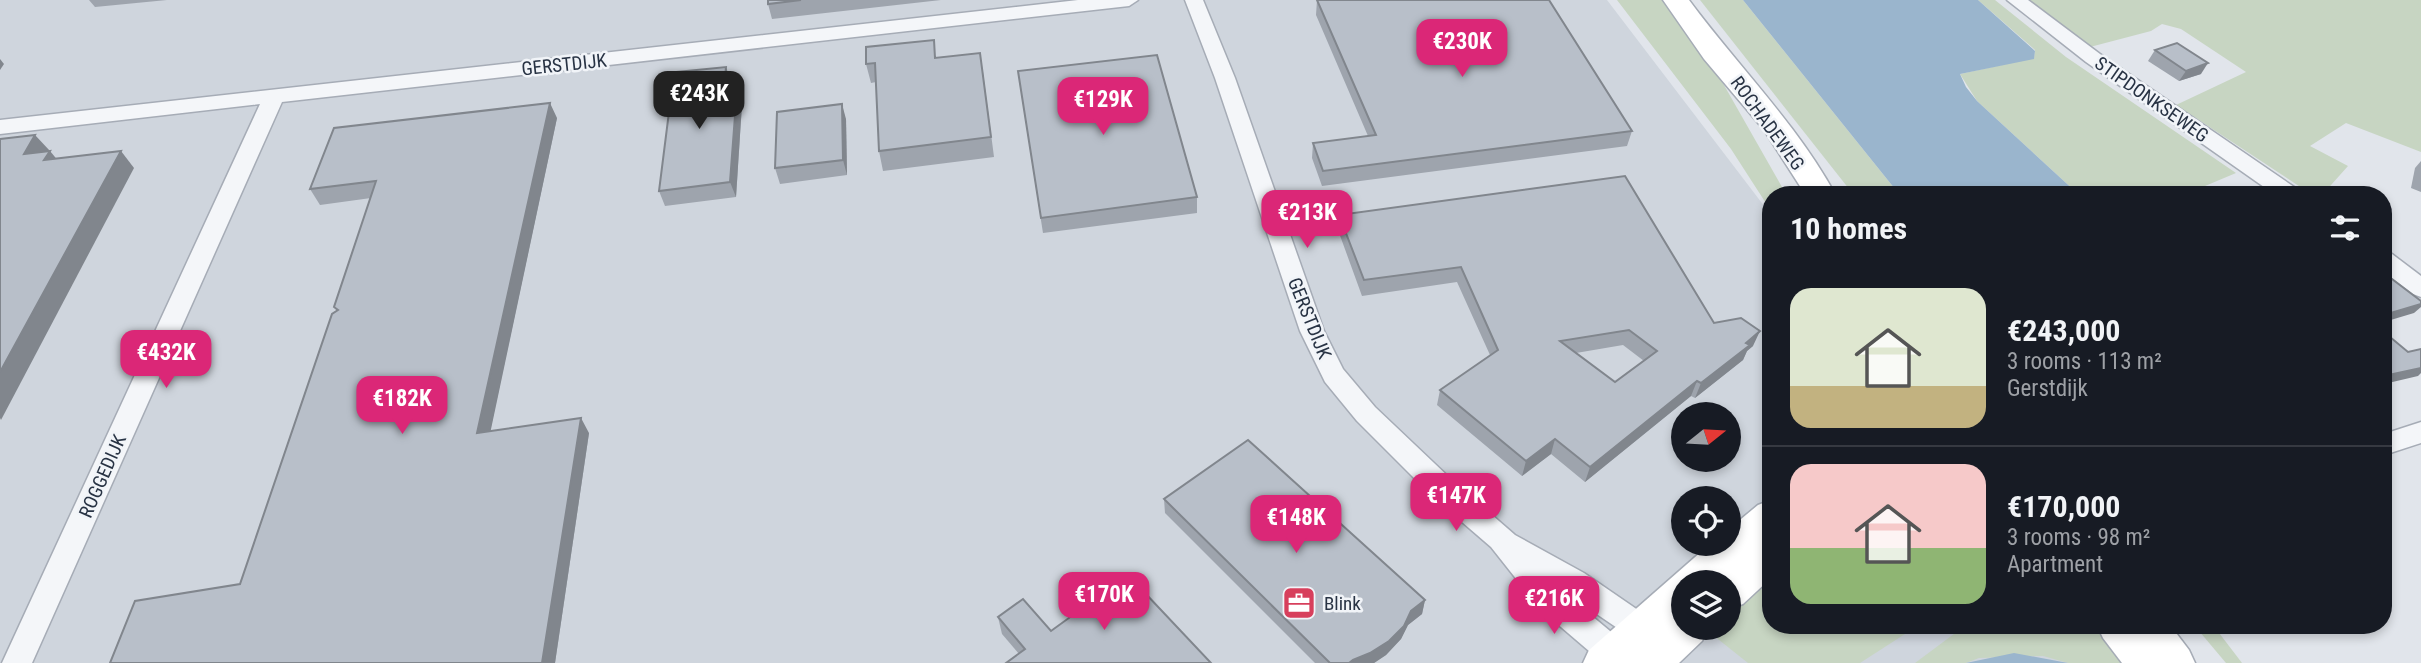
<!DOCTYPE html>
<html lang="en">
<head>
<meta charset="utf-8">
<style>
  :root { --surface:#171b24; --page:#242831; --text:#f1f3f6; --muted:#9ea1a6; --line:#363941; --accent:#db2777 }
  body { margin:0; font-family:"Roboto Condensed",sans-serif; background:var(--page); color:var(--text); height:100vh; display:flex; flex-direction:column; font-size:26px; white-space:nowrap }
  * { box-sizing:border-box; margin:0 }
  p { font-size:23px; color:var(--muted) }
  .icon { flex:none; width:38px; height:38px; fill:none; stroke:currentColor; stroke-width:2; stroke-linecap:round; stroke-linejoin:round }
  .map { position:relative; flex:1; overflow:hidden }
  .panel { position:absolute; left:1762px; top:186px; width:630px; height:448px; display:flex; flex-direction:column; background:var(--surface); border-radius:28px; box-shadow:0 4px 10px #0003 }
  .panel>* { flex:none }
  .needle { width:46px; rotate:72deg }
  .buttons { position:absolute; left:1671px; top:402px; display:grid; gap:14px }
  .buttons a { display:grid; place-items:center; width:70px; height:70px; border-radius:50%; background:var(--surface); box-shadow:0 4px 10px #0003; font-size:35px }
  .price { position:absolute; translate:-50% -60px; padding:0 16px; border-radius:14px; background:var(--accent); color:#fff; font-size:23px; line-height:46px; filter:drop-shadow(0 2px 4px #0008) }
  .price::after { content:''; position:absolute; left:50%; top:42px; width:21px; height:16px; margin-left:-10px; background:inherit; clip-path:polygon(0 0,100% 0,50% 100%) }
  .price.on { background:#222; color:#fff }
  ul { padding:0; list-style:none }
  li { display:flex; align-items:center; gap:21px; height:175px; padding:0 28px }
  li+li { border-top:2px solid var(--line) }
  li span { display:grid; place-items:center; flex:none; width:196px; height:140px; border-radius:21px; color:#555 }
  li>.icon { margin-inline-start:auto }
  span .icon { width:84px; height:84px; fill:#fffc; stroke-width:1 }
  li b { font-size:30px }
  h2 { display:flex; justify-content:space-between; align-items:center; height:84px; padding:0 28px; font-size:30px }
  .map>svg:first-child { display:block }
  .built { fill:#cfd5dd; fill-rule:evenodd }
  .green { fill:#c7d5c2 }
  .water { fill:#9ab5cd }
  .lines { fill:none; stroke-linecap:round; stroke-linejoin:round }
  .street-casing { stroke:#a6acb6; stroke-width:3 }
  .secondary-casing { stroke:#a6acb6; stroke-width:3 }
  .street { fill:#f4f6f9; fill-rule:evenodd }
  .secondary { fill:#fff; fill-rule:evenodd }
  .wall { fill:#9ea4ad; fill-rule:evenodd }
  .shaded-wall { fill:#81868d }
  .building { fill:#b8bfc9; stroke:#81868d; stroke-width:2; fill-rule:evenodd }
  .labels { text-anchor:middle; stroke-width:5; stroke-linejoin:round; paint-order:stroke }
  .street-label { font-size:19px; fill:#283344; stroke:#f1f4f8 }
  .poi-label { font-size:19px; fill:#283344; stroke:#f1f4f8; text-anchor:start }
</style>
</head>
<body>
<div class="map">
<svg width="2421" height="663" viewBox="0 0 2421 663">
  <rect width="100%" height="100%" fill="#e1e5eb"/>
  <path class="built" d="M0,0h1607l164,215v410h331l29,38h-2131zM1684,415h45v45h-45zM1684,499h45v45h-45zM1684,583h45v45h-45z"/>
  <g class="green">
    <polygon points="1617,0 1663,0 1712,64 1786,194 1771,194 1771,211 1731,149"/>
    <polygon points="1700,0 1743,0 1899,194 1853,194"/>
    <polygon points="1978,0 1995,0 2066,57 2236,173 2186,194 2078,194 1977,101 1960,74 2034,58 2035,50"/>
    <polygon points="2026,0 2421,0 2421,152 2346,123 2310,146 2348,166 2323,194 2311,194 2176,105 2246,72 2181,29 2162,24 2151,31 2090,47"/>
    <polygon points="1771,568 1771,625 1919,625 1860,663 1748,663 1704,628 1729,628 1729,601"/>
    <polygon points="1966,625 2106,625 2135,663 2068,663 2043,656 1979,658 1966,663 1915,663"/>
    <polygon points="2194,625 2213,625 2242,663 2226,663"/>
  </g>
  <g class="water">
    <polygon points="1743,0 1978,0 2035,51 2034,59 1960,74 1966,87 1977,101 2078,194 1899,194"/>
    <polygon points="2014,653 2068,663 1966,663"/>
  </g>
  <g class="lines">
    <defs>
      <g id="street">
        <polygon points="1078,0 1138,0 1129,6 282,102 32,663 2,663 260,104 0,134 0,120"/>
        <path d="M1185,0h18l32,78 89,253 19,38 32,38 78,74 62,54 69,38 67,46 10,24 -4,9 -14,3 -3,8h-37l-63,-54 -49,-62 -58,-50 -76,-76 -32,-39 -25,-51 -85,-253zM1557,587l72,49 2,8 -9,-3z"/>
        <polygon points="2007,0 2028,0 2100,54 2297,189 2300,194 2274,194 2086,62"/>
        <polygon points="2384,252 2392,254 2421,276 2421,297 2413,294 2384,272"/>
        <polygon points="2421,422 2421,443 2384,455 2384,434"/>
      </g>
      <g id="secondary">
        <path d="M1663,0h26c48,65 107,123 146,194h-30l-41,-64 -60,-71z"/>
        <polygon points="1771,500 1771,578 1743,604 1729,609 1729,583 1684,583 1684,628 1708,628 1702,641 1679,663 1583,663 1589,650 1710,544 1729,544 1729,529 1758,505"/>
        <polygon points="2097,625 2170,625 2189,650 2195,663 2122,663 2103,638"/>
      </g>
    </defs>
    <use href="#street" class="street-casing"/>
    <use href="#secondary" class="secondary-casing"/>
    <use href="#street" class="street"/>
    <use href="#secondary" class="secondary"/>
  </g>
  <g class="wall">
    <polygon points="89,0 167,0 95,7"/>
    <polygon points="768,0 941,0 772,19 768,4"/>
    <polygon points="1317,0 1632,131 1627,146 1322,186 1312,158 1313,143 1368,136 1316,15"/>
    <polygon points="2155,50 2201,74 2179,81 2148,61"/>
    <polygon points="937,58 983,72 994,157 883,171 879,151 876,82 871,83 866,64"/>
    <polygon points="731,82 731,89 742,104 736,197 665,206 659,191"/>
    <polygon points="1020,86 1197,197 1197,213 1043,233"/>
    <polygon points="557,118 490,431 589,433 555,663 110,663 240,584 337,311 334,307 371,198 320,205 310,189"/>
    <polygon points="846,119 847,175 780,184 775,168"/>
    <polygon points="2421,161 2421,192 2411,188 2415,168"/>
    <path d="M1339,215l375,108 39,23 -6,5 -4,9 -48,38 -4,-2 -106,86 -34,-28 -29,22 -85,-71 3,-15 50,-35 -33,-73 -95,14 -24,-66zM1623,345l21,16 -29,21 -39,-29z"/>
    <polygon points="1164,499 1425,600 1422,614 1408,625 1401,639 1386,655 1374,663 1315,663 1165,513"/>
    <polygon points="998,617 1051,631 1019,654 1002,634"/>
  </g>
  <g class="shaded-wall">
    <polygon points="0,59 4,64 0,70"/>
    <polygon points="2208,63 2201,74 2179,81 2186,71"/>
    <polygon points="726,67 731,82 730,105 724,90"/>
    <polygon points="737,89 742,104 736,197 730,182"/>
    <polygon points="550,103 557,118 487,448 477,433"/>
    <polygon points="842,104 846,119 847,175 843,160"/>
    <polygon points="35,135 50,151 64,168 24,154"/>
    <polygon points="121,151 134,168 1,420 0,418 0,372"/>
    <polygon points="2421,304 2421,307 2414,313 2384,322 2384,315"/>
    <polygon points="1760,331 1753,346 1747,351 1743,360 1695,398 1701,383 1746,343"/>
    <polygon points="2421,368 2421,373 2418,376 2384,384 2384,376"/>
    <polygon points="1697,381 1691,396 1585,482 1590,467"/>
    <polygon points="581,418 589,433 555,663 542,663"/>
    <polygon points="1555,439 1551,454 1522,476 1526,461"/>
    <polygon points="1425,600 1422,614 1408,625 1401,639 1386,655 1374,663 1349,663"/>
  </g>
  <g class="building">
    <polygon points="768,0 801,0 768,4"/>
    <polygon points="1317,0 1549,0 1632,131 1323,171 1313,143 1376,135"/>
    <polygon points="934,40 935,58 980,53 991,137 879,151 875,63 866,64 866,47"/>
    <polygon points="2177,43 2208,63 2186,71 2155,50"/>
    <polygon points="1157,55 1197,197 1041,218 1018,71"/>
    <polygon points="726,67 724,90 737,89 730,182 659,191 671,96 674,96 677,72"/>
    <polygon points="550,103 477,433 581,418 542,663 110,663 135,601 240,584 332,314 338,310 334,307 376,181 310,189 334,128"/>
    <polygon points="842,104 843,160 775,168 777,112"/>
    <polygon points="35,135 24,154 50,151 44,160 121,151 0,372 0,139"/>
    <path d="M1625,176l89,147 27,-5 19,13 -14,12 4,2 -49,38 -4,-2 -107,86 -35,-28 -29,22 -86,-71 58,-40 -37,-83 -97,13 -25,-65zM1629,330l28,21 -42,31 -55,-41z"/>
    <polygon points="2384,273 2421,301 2421,304 2384,315"/>
    <polygon points="2384,332 2408,352 2421,349 2421,368 2384,376"/>
    <polygon points="1248,440 1425,600 1411,611 1404,626 1389,641 1370,653 1353,660 1349,663 1330,663 1164,499"/>
    <polygon points="1128,575 1211,663 1006,663 1025,649 998,617 1023,599 1051,631"/>
  </g>
  <defs>
    <symbol id="office-square" viewBox="-11 -11 22 22"><rect x="-9" y="-9" width="18" height="18" rx="4" fill="#d73f5c" stroke="#f1f4f8"/><path d="M-6-3h4V-5.5h4V-3h4V5H-6ZM-1-4.5V-3h2v-1.5ZM-6 0V1H6V0Z" fill="#fff"/></symbol>
  </defs>
  <g fill-rule="evenodd">
    <use href="#office-square" x="1280" y="584" width="38" height="38"/>
  </g>
  <g class="labels">
    <g class="street-label">
      <text transform="translate(564 64) rotate(-6)" y="7">GERSTDIJK</text>
      <text transform="translate(2152 99) rotate(35)" y="7">STIPDONKSEWEG</text>
      <text transform="translate(1768 123) rotate(54)" y="7">ROCHADEWEG</text>
      <text transform="translate(1310 318) rotate(68)" y="7">GERSTDIJK</text>
      <text transform="translate(102 476) rotate(-66)" y="7">ROGGEDIJK</text>
    </g>
    <g class="poi-label">
      <text x="1324" y="610">Blink</text>
    </g>
  </g>
</svg>
<div class="buttons">
<a><svg class="needle" viewBox="-14 -14 28 28"><path d="M0-13l5 13h-10z" fill="#e53935"/><path d="M0 13l5-13h-10z" fill="#9ea1a6"/></svg></a>
<a><svg class="icon" aria-label="locate" viewBox="0 0 24 24"><circle cx="12" cy="12" r="6"/><path d="M12 2v4M12 18v4M2 12h4M18 12h4"/></svg></a>
<a><svg class="icon" aria-label="layers" viewBox="0 0 24 24"><path d="M12 4l9 5-9 5-9-5zM3 14l9 5 9-5"/></svg></a>
</div>
<b class="price" style="left:1462px;top:79px">€230K</b>
<b class="price on" style="left:699px;top:131px">€243K</b>
<b class="price" style="left:1103px;top:137px">€129K</b>
<b class="price" style="left:1307px;top:250px">€213K</b>
<b class="price" style="left:166px;top:390px">€432K</b>
<b class="price" style="left:402px;top:436px">€182K</b>
<b class="price" style="left:1456px;top:533px">€147K</b>
<b class="price" style="left:1296px;top:555px">€148K</b>
<b class="price" style="left:1104px;top:632px">€170K</b>
<b class="price" style="left:1554px;top:636px">€216K</b>
<section class="panel">
<h2>10 homes<svg class="icon" aria-label="filters" viewBox="0 0 24 24"><path d="M4 7h16M4 17h16"/><circle cx="9" cy="7" r="2"/><circle cx="15" cy="17" r="2"/></svg></h2>
<ul>
<li><span style="background:linear-gradient(#dfe7d0 70%,#c2b280 0)"><svg class="icon" aria-label="home" viewBox="0 0 24 24"><path d="M3 11l9-7 9 7M6 9v11h12V9"/></svg></span><div><b>€243,000</b><p>3 rooms · 113 m²</p><p>Gerstdijk</p></div></li>
<li><span style="background:linear-gradient(#f6c9c9 60%,#8fb573 0)"><svg class="icon" aria-label="home" viewBox="0 0 24 24"><path d="M3 11l9-7 9 7M6 9v11h12V9"/></svg></span><div><b>€170,000</b><p>3 rooms · 98 m²</p><p>Apartment</p></div></li>
</ul>
</section>
</div>
</body>
</html>
